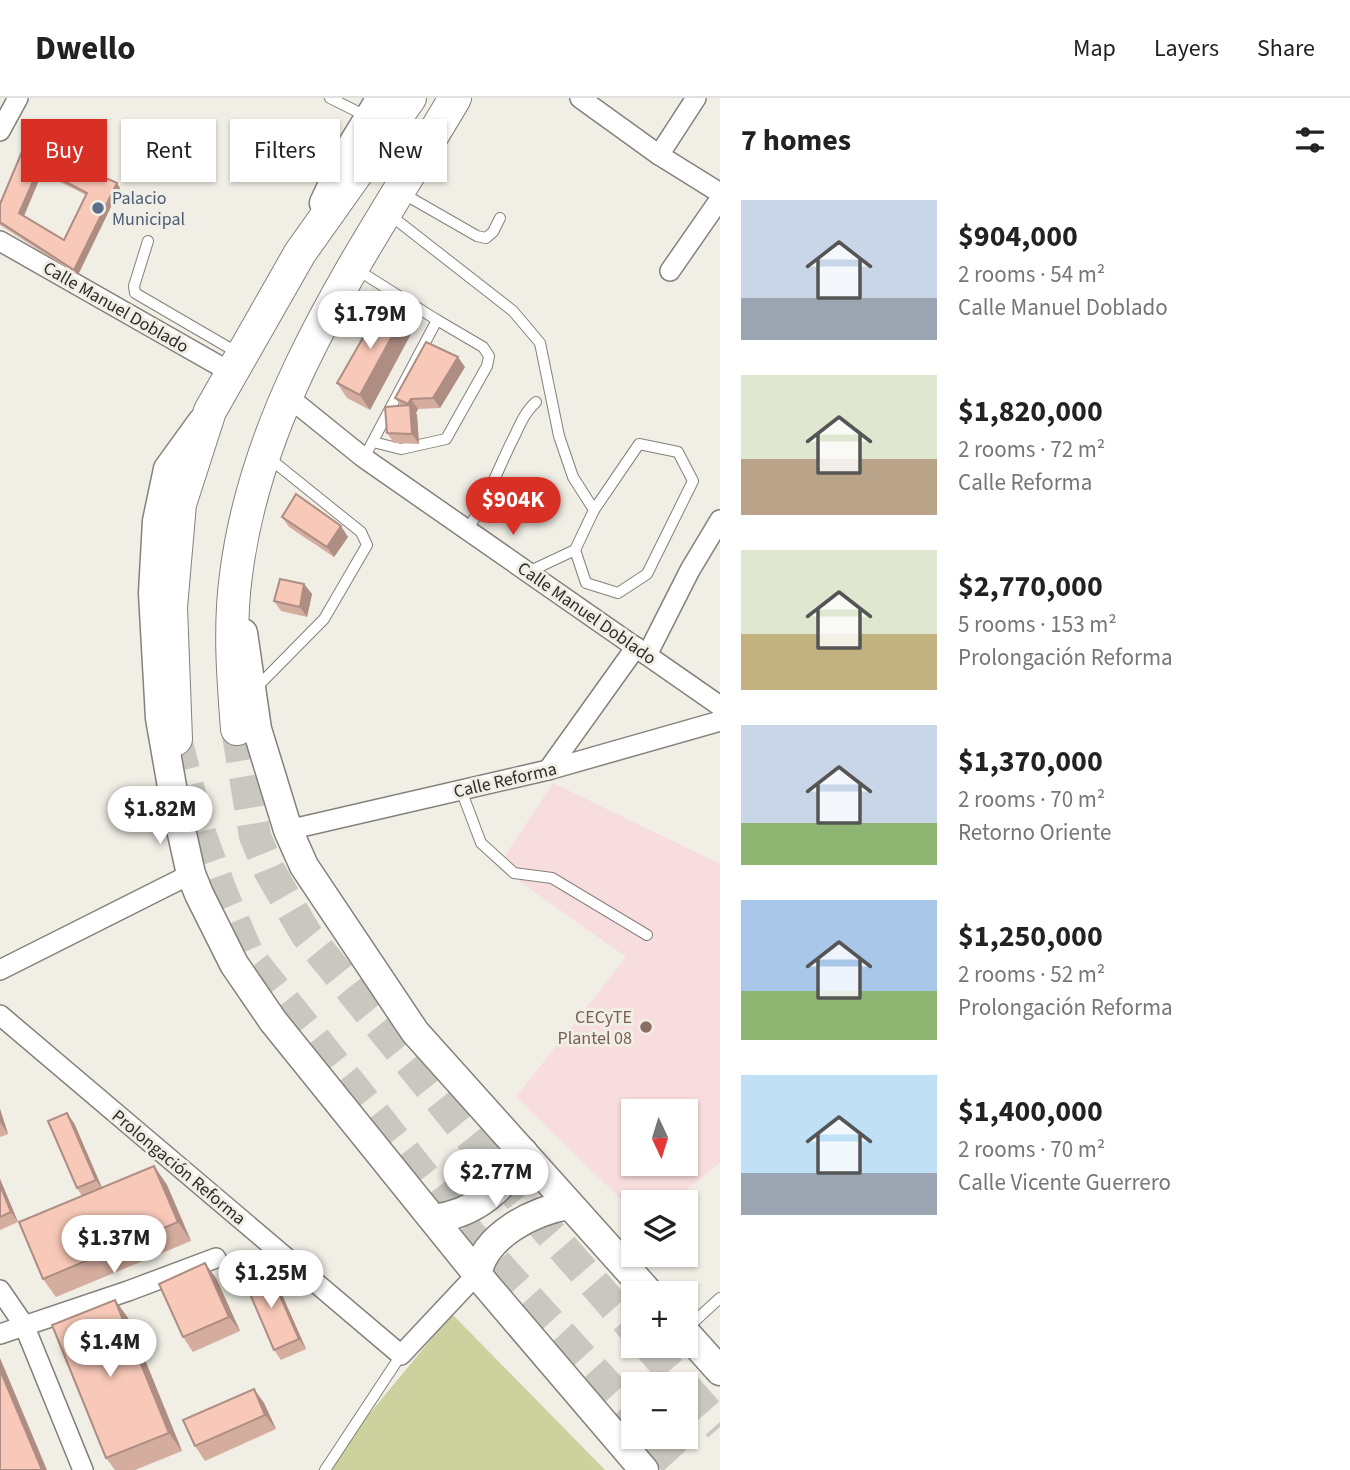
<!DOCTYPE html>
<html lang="en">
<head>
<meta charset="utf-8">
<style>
  :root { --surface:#fff; --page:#f2f2f2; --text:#222; --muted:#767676; --line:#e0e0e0; --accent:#d93025 }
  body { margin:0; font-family:"Source Sans 3",sans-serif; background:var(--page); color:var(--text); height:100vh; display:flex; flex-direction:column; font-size:26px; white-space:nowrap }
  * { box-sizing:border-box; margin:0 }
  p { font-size:23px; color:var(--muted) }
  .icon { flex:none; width:38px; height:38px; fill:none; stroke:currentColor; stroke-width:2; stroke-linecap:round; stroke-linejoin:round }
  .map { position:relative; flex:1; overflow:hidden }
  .panel { display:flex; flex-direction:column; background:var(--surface); width:630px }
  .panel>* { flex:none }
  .guide { position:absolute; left:21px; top:21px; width:593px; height:63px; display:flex; gap:14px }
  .needle { width:46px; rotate:176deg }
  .tools { position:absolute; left:621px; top:1001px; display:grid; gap:14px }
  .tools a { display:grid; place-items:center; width:77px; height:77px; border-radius:0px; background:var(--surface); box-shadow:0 2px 5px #0004; font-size:35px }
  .price { position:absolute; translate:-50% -60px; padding:0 16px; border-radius:24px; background:#fff; color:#222; font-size:23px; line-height:46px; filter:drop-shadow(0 2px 4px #0008) }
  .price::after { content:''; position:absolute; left:50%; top:42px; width:21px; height:16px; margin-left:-10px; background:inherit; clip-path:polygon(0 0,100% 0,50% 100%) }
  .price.current { background:var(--accent); color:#fff }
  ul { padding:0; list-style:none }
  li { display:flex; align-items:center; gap:21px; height:175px; padding:0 21px }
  li span { display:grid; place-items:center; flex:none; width:196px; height:140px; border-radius:0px; color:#555 }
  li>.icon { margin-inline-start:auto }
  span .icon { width:84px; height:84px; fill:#fffc; stroke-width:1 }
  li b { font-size:30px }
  h2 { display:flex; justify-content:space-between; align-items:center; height:84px; padding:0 21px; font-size:30px }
  .pill { padding:0 24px; border-radius:0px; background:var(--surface); box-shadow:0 2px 5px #0004; font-size:24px; line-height:63px }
  .pill.current { background:var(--accent); color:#fff }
  header { display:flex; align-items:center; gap:42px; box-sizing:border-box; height:98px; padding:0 35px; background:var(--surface); border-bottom:2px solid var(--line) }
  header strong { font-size:33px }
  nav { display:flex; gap:38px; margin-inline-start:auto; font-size:24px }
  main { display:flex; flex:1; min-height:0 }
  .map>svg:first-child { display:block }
  .education { fill:#f8ddde; fill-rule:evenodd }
  .green { fill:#ccd19d }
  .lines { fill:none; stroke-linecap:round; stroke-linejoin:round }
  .primary-tunnel { stroke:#c9c7c0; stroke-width:32; stroke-dasharray:32 16; stroke-linecap:butt }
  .lane-casing { stroke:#838179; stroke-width:12 }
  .street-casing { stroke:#838179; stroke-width:22 }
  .secondary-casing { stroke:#838179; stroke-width:31 }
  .primary-casing { stroke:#838179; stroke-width:34 }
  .lane { stroke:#fff; stroke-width:10 }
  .street { stroke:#fff; stroke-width:19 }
  .secondary { stroke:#fff; stroke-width:28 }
  .primary { stroke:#fff; stroke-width:32 }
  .wall { fill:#d5ad9f; fill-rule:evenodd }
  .shaded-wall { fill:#ae8d82 }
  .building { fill:#f8c9b9; stroke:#ae8d82; stroke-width:2; fill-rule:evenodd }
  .service-dot { fill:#5c6f8a; stroke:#f0eee5; stroke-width:2.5 }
  .education-dot { fill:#8d6e63; stroke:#f0eee5; stroke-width:2.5 }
  .labels { text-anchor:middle; stroke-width:6; stroke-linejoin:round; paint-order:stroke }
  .service-label { font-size:18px; fill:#4e5e75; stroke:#f0eee5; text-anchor:start }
  .street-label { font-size:18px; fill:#2e2d2a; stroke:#f0eee5 }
  .education-label { font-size:18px; fill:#785e54; stroke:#f0eee5; text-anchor:end }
</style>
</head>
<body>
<header>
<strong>Dwello</strong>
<nav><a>Map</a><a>Layers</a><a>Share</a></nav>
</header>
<main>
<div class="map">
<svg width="720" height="1372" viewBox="0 0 720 1372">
  <rect width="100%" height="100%" fill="#f0eee5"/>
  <path class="education" d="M553,685l167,81v299l-49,39h-37l-1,9 -117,-114 110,-140 -128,-91zM634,1013h52v53h-52z"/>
  <polygon class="green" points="452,1216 605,1372 331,1372 341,1350"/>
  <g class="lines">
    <g class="primary-tunnel">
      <polyline points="237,631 255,738 269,772 306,836 521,1102 634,1231"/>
      <polyline points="176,641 201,738 221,793 249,859 474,1141 634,1317"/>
      <polyline points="649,1248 682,1286"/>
      <polyline points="686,1290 720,1329"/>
      <polyline points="653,1339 683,1372"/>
    </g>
    <defs>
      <g id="lane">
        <polyline points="330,0 366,18"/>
        <polyline points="402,95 477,138 486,140 493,134 500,120"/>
        <polyline points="390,117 513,213 540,245 559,338 573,379 594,412 575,452 528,474"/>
        <polyline points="148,143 134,188 135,195 238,255"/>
        <polyline points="356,171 437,222 364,360"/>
        <polyline points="373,344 401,351 446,341 487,268 489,258 483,249 437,222"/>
        <path d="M467,432c20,-29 32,-64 48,-95 6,-13 11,-24 21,-33"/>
        <polyline points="575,452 586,485 618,495 647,476 693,383 678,354 639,346 594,412"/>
        <polyline points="257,589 324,521 367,447 361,434 269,360"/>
        <polyline points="461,692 481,745 514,775 552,780 647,837"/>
        <polyline points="686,1231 720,1200"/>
        <polyline points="325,1372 401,1257"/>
      </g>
      <g id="street">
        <polyline points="580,0 659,57 720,95"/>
        <polyline points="0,33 18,0"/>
        <polyline points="659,57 696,0"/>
        <polyline points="0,143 232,275"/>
        <polyline points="670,173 720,101"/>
        <polyline points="286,297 364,360 720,608"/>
        <polyline points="647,557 690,472 720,422"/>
        <polyline points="548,672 636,549"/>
        <polyline points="288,732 548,672 720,623"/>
        <polyline points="0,872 191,776"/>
        <polyline points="0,917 401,1257 477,1176"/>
        <polyline points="0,1192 24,1227 83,1372"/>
        <polyline points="0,1236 128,1193 216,1160"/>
      </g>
      <g id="secondary">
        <polyline points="324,105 348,54 381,0"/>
        <polyline points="202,324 168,371 157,423 153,495 160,620 174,700 191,776 199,796 234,866 273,923 486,1187 644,1372"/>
        <polyline points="243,535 257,631 288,732 304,768 415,934 649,1195"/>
        <path d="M434,1121c41,-6 71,-30 89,-67"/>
        <path d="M477,1176c8,-39 56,-63 92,-69"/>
        <polyline points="686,1235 720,1273"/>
      </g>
      <g id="primary">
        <path d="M237,631c-4,-51 -8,-103 -1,-154 22,-178 130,-326 219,-477"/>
        <polyline points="176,641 171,509 180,406 210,313 300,155 410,0"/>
      </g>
    </defs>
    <use href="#lane" class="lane-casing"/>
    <use href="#street" class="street-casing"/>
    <use href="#secondary" class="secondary-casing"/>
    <use href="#primary" class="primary-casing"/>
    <use href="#lane" class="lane"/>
    <use href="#street" class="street"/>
    <use href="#secondary" class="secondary"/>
    <use href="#primary" class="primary"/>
  </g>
  <g class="wall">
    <path d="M26,44l94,46 -42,87 -78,-50v-21zM42,75l44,22 -22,45 -40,-24z"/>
    <polygon points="412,234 370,312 347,300 337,285"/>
    <polygon points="465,269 440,310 418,311 416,315 417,317 419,346 394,345 387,335 401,308 395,300"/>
    <polygon points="282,419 348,439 334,459 289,429"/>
    <polygon points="304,486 312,496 307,519 281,513 274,503"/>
    <polygon points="0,1011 8,1036 0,1039"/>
    <polygon points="74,1025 102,1090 154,1068 167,1087 191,1143 56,1199 43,1181 82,1098 77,1090"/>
    <polygon points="0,1081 18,1124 0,1132"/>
    <polygon points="216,1180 240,1233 193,1254 183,1239"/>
    <polygon points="275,1181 306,1251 281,1262 274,1252"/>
    <polygon points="115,1202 128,1220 182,1353 135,1372 115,1372 106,1360"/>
    <polygon points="254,1291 264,1305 276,1331 205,1363 195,1348"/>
  </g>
  <g class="shaded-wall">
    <polygon points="39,70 42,75 23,120 19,115"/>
    <polygon points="117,85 120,90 78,177 74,172"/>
    <polygon points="402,220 412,234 370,312 360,297"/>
    <polygon points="458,259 465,269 440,310 433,300"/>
    <polygon points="411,301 418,311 416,315 417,317 419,346 412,336 410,308 408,306"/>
    <polygon points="341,428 348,439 334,459 327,449"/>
    <polygon points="304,486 312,496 307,519 300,509"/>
    <polygon points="0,1011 8,1036 0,1024"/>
    <polygon points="67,1015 74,1025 103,1092 96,1082"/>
    <polygon points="154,1068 167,1087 191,1143 178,1124"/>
    <polygon points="0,1081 18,1124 11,1114 0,1087"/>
    <polygon points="205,1165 216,1180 240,1233 229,1219"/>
    <polygon points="268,1171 275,1181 306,1251 299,1241"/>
    <polygon points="115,1202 128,1220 182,1353 169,1335"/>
    <polygon points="0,1260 47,1372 42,1372 0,1272"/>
    <polygon points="254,1291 264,1305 276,1331 265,1317"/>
  </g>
  <g class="building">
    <path d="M26,44l91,41 -43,87 -74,-48v-18zM39,70l48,25 -23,47 -45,-27z"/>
    <polygon points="380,210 402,220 360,297 337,285"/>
    <polygon points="426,244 458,259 433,300 411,301 408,306 395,300"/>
    <polygon points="410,307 412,336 387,335 385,309"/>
    <polygon points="296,396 341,428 327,449 282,419"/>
    <polygon points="280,481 304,486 300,509 274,503"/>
    <polygon points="67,1015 96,1082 77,1090 48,1023"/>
    <polygon points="154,1068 178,1124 43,1181 19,1124"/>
    <polygon points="0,1087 11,1114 0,1119"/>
    <polygon points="205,1165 229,1219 183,1239 159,1186"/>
    <polygon points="268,1171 299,1241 274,1252 244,1182"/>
    <polygon points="115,1202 169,1335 106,1360 52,1227"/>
    <polygon points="0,1272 42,1372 0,1372"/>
    <polygon points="254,1291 265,1317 195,1348 183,1322"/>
  </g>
  <circle class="service-dot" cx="98" cy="110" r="7"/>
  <circle class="education-dot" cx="646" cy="929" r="7"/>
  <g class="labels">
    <g class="service-label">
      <text x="112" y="106">Palacio<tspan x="112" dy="21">Municipal</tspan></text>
    </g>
    <g class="street-label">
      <text transform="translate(116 209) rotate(30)" y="6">Calle Manuel Doblado</text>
      <text transform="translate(587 515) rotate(35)" y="6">Calle Manuel Doblado</text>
      <text transform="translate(505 682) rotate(-13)" y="6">Calle Reforma</text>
      <text transform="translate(179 1069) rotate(40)" y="6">Prolongación Reforma</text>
    </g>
    <g class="education-label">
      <text x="632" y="925">CECyTE<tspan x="632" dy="21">Plantel 08</tspan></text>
    </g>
  </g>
</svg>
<div class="tools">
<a><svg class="needle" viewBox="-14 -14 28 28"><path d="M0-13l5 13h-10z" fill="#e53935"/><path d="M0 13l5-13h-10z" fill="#767676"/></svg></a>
<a><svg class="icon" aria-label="layers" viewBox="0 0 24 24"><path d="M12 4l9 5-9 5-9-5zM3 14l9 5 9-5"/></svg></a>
<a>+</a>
<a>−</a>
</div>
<b class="price" style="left:370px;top:253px">$1.79M</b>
<b class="price current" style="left:513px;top:439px">$904K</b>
<b class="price" style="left:160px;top:748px">$1.82M</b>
<b class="price" style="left:496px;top:1111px">$2.77M</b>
<b class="price" style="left:114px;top:1177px">$1.37M</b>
<b class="price" style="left:271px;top:1212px">$1.25M</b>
<b class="price" style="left:110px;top:1281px">$1.4M</b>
<div class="guide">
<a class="pill current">Buy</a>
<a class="pill">Rent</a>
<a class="pill">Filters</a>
<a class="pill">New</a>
</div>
</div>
<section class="panel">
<h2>7 homes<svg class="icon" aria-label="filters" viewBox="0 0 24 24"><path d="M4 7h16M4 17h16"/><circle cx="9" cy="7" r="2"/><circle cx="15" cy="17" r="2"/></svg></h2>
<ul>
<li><span style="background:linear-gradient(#c9d6e8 70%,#9aa5b1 0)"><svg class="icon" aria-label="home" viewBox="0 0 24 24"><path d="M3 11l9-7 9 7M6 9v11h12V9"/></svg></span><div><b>$904,000</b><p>2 rooms · 54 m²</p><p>Calle Manuel Doblado</p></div></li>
<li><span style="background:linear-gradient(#dfe7d0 60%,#b9a48a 0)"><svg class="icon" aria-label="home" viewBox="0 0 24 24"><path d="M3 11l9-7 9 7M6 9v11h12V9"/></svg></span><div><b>$1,820,000</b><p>2 rooms · 72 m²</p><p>Calle Reforma</p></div></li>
<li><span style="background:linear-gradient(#dfe7d0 60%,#c2b280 0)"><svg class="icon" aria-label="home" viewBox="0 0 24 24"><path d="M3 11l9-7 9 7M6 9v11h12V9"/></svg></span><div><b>$2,770,000</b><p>5 rooms · 153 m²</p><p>Prolongación Reforma</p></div></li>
<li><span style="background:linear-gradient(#c9d6e8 70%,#8fb573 0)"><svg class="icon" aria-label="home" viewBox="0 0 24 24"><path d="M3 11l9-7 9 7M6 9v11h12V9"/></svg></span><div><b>$1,370,000</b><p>2 rooms · 70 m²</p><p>Retorno Oriente</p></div></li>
<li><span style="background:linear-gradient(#a9c7e8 65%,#8fb573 0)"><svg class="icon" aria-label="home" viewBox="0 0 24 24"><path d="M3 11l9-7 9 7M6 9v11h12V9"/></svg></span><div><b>$1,250,000</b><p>2 rooms · 52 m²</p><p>Prolongación Reforma</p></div></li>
<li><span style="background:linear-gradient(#bfe0f5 70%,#9aa5b1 0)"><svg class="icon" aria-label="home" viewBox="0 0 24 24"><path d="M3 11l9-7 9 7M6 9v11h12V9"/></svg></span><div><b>$1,400,000</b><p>2 rooms · 70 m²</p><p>Calle Vicente Guerrero</p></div></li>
</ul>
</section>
</main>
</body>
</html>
